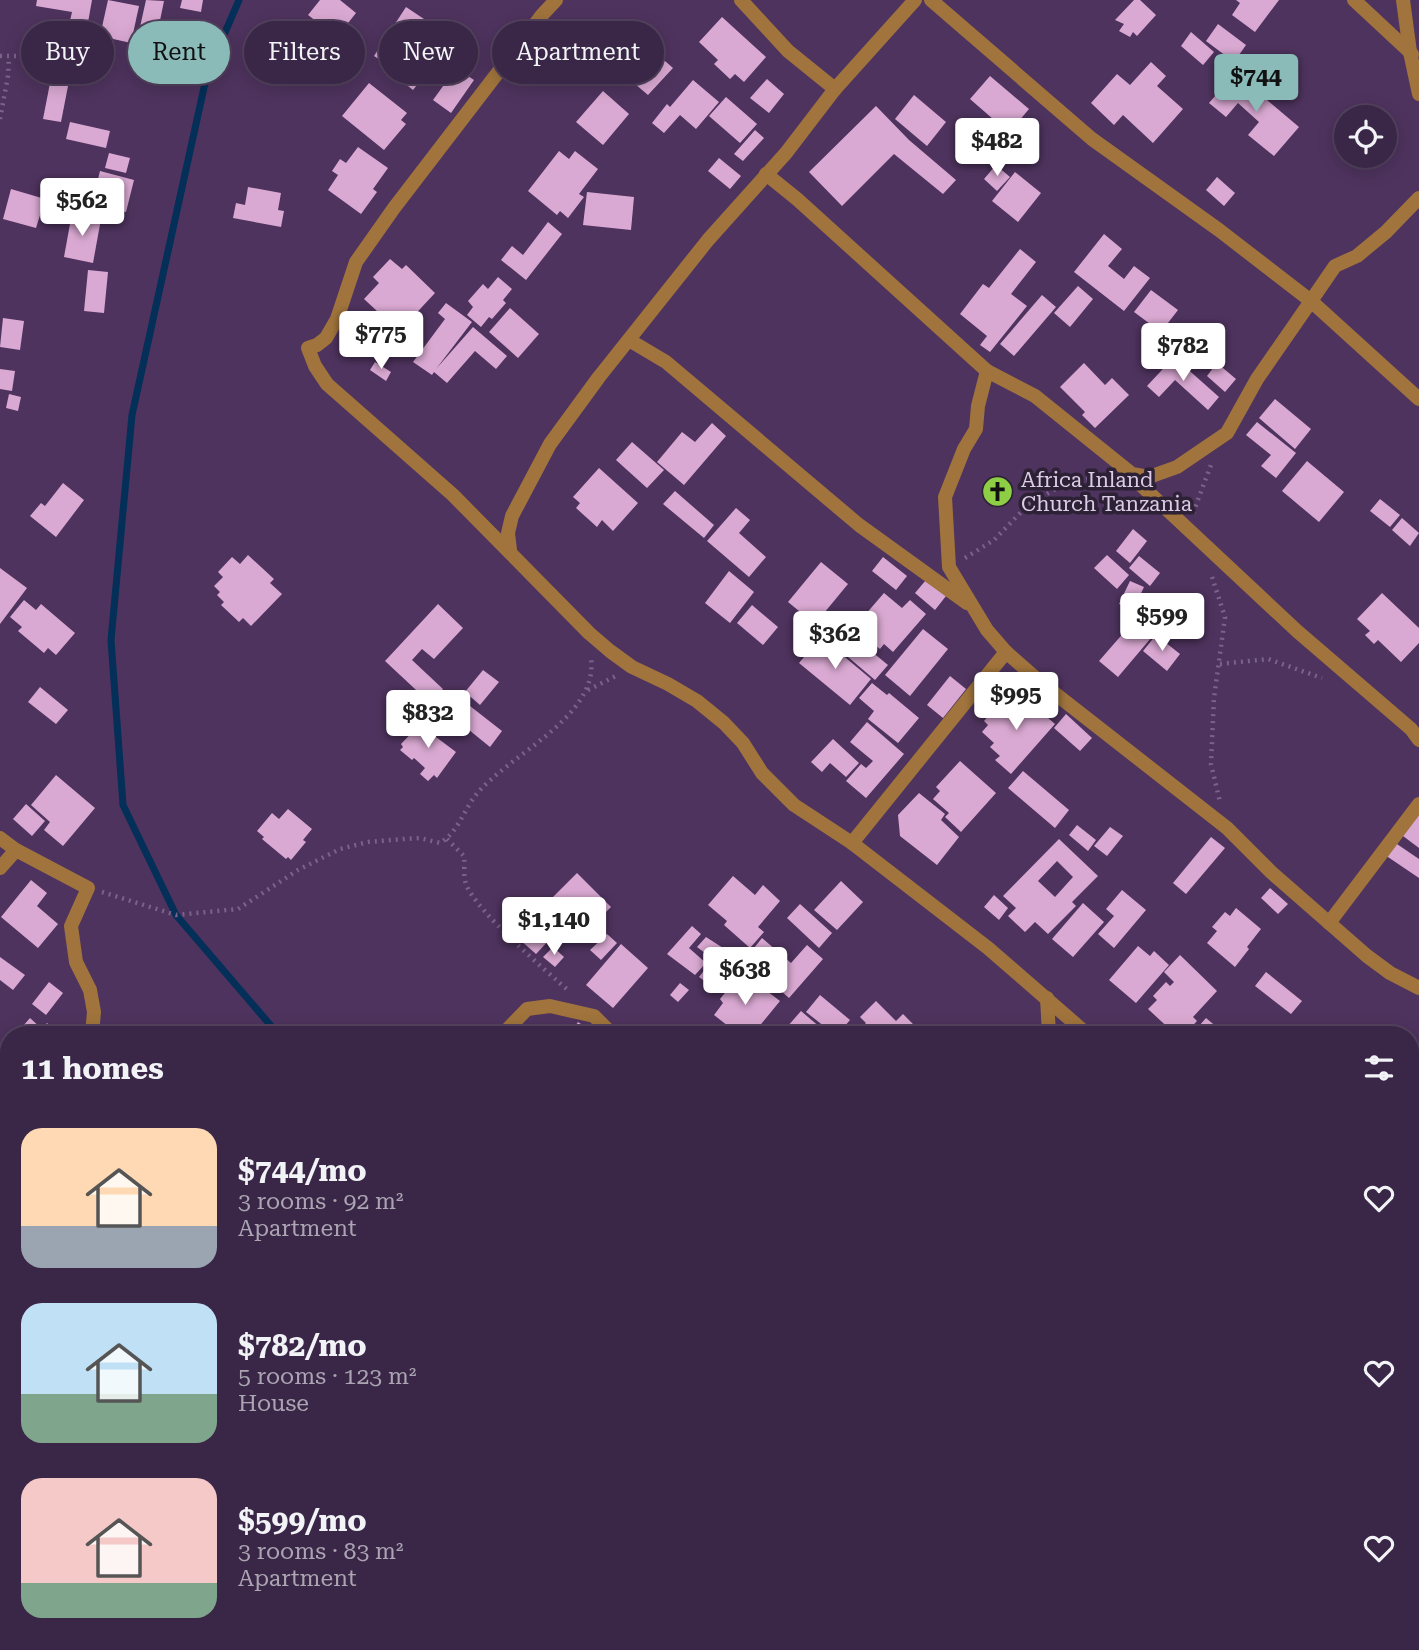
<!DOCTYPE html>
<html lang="en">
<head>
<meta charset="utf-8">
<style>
  :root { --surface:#3a2646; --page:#412e4d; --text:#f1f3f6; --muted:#aba5b3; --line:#54435f; --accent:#8bbbb9 }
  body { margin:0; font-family:"Roboto Serif",serif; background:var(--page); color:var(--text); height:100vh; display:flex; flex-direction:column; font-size:26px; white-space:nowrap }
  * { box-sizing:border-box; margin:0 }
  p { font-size:23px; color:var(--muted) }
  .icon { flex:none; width:38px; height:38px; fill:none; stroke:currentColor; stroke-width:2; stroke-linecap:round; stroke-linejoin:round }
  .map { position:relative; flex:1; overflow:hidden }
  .panel { position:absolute; left:0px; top:1026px; width:1419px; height:625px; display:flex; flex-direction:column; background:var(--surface); border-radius:28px 28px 0 0; box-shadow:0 4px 18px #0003,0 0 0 2px var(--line) }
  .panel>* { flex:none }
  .top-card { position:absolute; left:21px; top:21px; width:700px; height:63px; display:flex; gap:14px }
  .fabs { position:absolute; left:1334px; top:105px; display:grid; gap:14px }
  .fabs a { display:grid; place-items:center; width:63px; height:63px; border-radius:50%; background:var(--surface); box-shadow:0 4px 18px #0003,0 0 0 2px var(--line); font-size:35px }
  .price { position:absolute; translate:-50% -60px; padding:0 16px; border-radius:7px; background:#fff; color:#222; font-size:23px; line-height:46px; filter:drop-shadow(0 2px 4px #0008) }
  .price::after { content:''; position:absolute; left:50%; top:42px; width:21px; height:16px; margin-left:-10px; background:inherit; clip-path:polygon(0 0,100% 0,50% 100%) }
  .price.active { background:var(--accent); color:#111 }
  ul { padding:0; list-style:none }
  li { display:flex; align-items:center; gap:21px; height:175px; padding:0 21px }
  li span { display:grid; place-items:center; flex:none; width:196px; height:140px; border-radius:21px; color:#555 }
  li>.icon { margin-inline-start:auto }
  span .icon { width:84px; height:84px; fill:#fffc; stroke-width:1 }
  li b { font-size:30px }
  h2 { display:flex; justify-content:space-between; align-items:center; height:84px; padding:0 21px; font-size:30px }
  .chip { padding:0 24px; border-radius:32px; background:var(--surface); box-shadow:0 4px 18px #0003,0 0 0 2px var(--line); font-size:24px; line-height:63px }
  .chip.active { background:var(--accent); color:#111 }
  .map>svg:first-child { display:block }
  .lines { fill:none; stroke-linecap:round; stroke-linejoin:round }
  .stream { stroke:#032f58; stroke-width:7 }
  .building { fill:#daa9d3; fill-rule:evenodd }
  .path { stroke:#7a6389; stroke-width:4.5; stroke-dasharray:2 5; stroke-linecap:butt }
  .street { stroke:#a0743c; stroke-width:14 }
  .labels { text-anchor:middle; stroke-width:7; stroke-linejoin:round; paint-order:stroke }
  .poi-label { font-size:21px; fill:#dccce7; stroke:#2d2135; text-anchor:start }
</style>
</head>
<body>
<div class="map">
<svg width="1419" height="1650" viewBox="0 0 1419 1650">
  <rect width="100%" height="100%" fill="#4e335e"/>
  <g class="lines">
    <g class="stream">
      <polyline points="239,0 207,74 132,415 111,640 123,805 176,915 278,1034"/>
      <polyline points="516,1642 526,1650"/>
    </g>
  </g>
  <g class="building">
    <polygon points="37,0 92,0 87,28 69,25 72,12 36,6"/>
    <polygon points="108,0 139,6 131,43 100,36"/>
    <polygon points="146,0 164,1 156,40 138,36"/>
    <polygon points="182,0 203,0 201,12 180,8"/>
    <polygon points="320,0 340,0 356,13 337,37 308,15"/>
    <polygon points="1134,0 1140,0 1156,15 1137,36 1133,32 1130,37 1119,31 1124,24 1115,20"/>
    <polygon points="1236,0 1279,0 1255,32 1232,15 1240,3"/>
    <polygon points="406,7 427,21 396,70 374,56"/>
    <polygon points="722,17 766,57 744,82 735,74 730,79 714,64 718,60 699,42"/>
    <polygon points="181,19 201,25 194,49 174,43"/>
    <polygon points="306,20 337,44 314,75 283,52"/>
    <polygon points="43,21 88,30 83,53 39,44"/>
    <polygon points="1218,24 1246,45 1234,62 1206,41"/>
    <polygon points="1191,32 1214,52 1203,65 1181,46"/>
    <polygon points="641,40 673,68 648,95 635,84 648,69 630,53"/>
    <polygon points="1151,62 1166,76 1157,86 1183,109 1153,143 1123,115 1114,125 1091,103 1117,74 1130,85"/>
    <polygon points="413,68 424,76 413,90 402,81"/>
    <polygon points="456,68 474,80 451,113 433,100"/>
    <polygon points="1235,73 1299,127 1274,156 1248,135 1259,122 1238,103 1226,117 1209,103"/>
    <polygon points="990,76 1029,109 1009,133 970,99"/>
    <polygon points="767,79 784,94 769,113 750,98"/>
    <polygon points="693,80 719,102 696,129 680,115 664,133 652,123 667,104 670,107"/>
    <polygon points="50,83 68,86 61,122 43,119"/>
    <polygon points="369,83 407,113 401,120 406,124 384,150 342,116"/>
    <polygon points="603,91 629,114 603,145 576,122"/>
    <polygon points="914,95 946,122 927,146 895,119"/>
    <polygon points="726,97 757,124 740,143 709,116"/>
    <polygon points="876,106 909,140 956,180 943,194 894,154 842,206 809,172"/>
    <polygon points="70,122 110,131 106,148 66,139"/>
    <polygon points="755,130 764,138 743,161 734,154"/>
    <polygon points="358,147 388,168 373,189 377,192 361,214 328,190 338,175 332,171 340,159 346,163"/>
    <polygon points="559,151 569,159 575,151 598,169 579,194 584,197 568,218 560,211 557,215 528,191"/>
    <polygon points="109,153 130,158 126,173 105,168"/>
    <polygon points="719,158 741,176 730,189 708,171"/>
    <polygon points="996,165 1010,177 997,191 984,179"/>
    <polygon points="100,171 134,180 126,212 92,203"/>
    <polygon points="1015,172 1041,193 1018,222 992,201"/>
    <polygon points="1217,177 1235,193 1224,206 1206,190"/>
    <polygon points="248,187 281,193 278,210 284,211 281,227 233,218 236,203 245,205"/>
    <polygon points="11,189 45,199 36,228 3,219"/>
    <polygon points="587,192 634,197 631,230 583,225"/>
    <polygon points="72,213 101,219 93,263 64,257"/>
    <polygon points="548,222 562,234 526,280 501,260 512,246 523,255"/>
    <polygon points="1104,234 1122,249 1108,266 1124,279 1134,266 1150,278 1124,311 1074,272"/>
    <polygon points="1020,249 1036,262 1011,294 1027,306 990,352 980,345 987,336 960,314 983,284 989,288"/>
    <polygon points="390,259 402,269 406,265 435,293 393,338 371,317 377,311 364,299 379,283 373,277"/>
    <polygon points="88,270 108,272 104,313 84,311"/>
    <polygon points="498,277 512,289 503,300 506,303 492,319 489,317 481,327 467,315 473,307 468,301 483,284 488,289"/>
    <polygon points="1078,286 1093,299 1070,327 1054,313"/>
    <polygon points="1151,290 1178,310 1161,332 1134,312"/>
    <polygon points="1042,295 1056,307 1014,356 1000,344"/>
    <polygon points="446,303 472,322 436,369 473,327 507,356 496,369 475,351 447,383 434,372 432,375 413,362 445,319 438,313"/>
    <polygon points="510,308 539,334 518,358 489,332"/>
    <polygon points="3,318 24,321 20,350 0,347"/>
    <polygon points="1174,357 1219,397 1208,410 1175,380 1159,397 1147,386"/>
    <polygon points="375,362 391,372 386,381 370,370"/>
    <polygon points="1084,363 1105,385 1112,378 1129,395 1095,428 1082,415 1085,412 1060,387"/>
    <polygon points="1217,363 1236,379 1225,392 1207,376"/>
    <polygon points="0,369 15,371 12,391 0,389"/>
    <polygon points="9,394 21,397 18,411 6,408"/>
    <polygon points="1275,399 1311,429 1295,449 1259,418"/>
    <polygon points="1257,422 1296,453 1276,478 1261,466 1271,455 1246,435"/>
    <polygon points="712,423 726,436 684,485 657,462 682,432 695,442"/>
    <polygon points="632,442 664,470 647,488 616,460"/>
    <polygon points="1307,461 1344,492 1319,522 1282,491"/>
    <polygon points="599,468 638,503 613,531 602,520 597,527 576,508 580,503 573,497"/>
    <polygon points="63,483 84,500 56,537 30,516 41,503 45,506"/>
    <polygon points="675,491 714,525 704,538 663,504"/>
    <polygon points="1380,499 1400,515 1390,527 1370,511"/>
    <polygon points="736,508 750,520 739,533 766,557 749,577 707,541"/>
    <polygon points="1402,518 1419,533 1410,546 1392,530"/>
    <polygon points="1133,529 1147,541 1130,563 1116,551"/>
    <polygon points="248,555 274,579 270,583 282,594 251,626 243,618 239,622 221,605 224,602 217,595 220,592 214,586 223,577 218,572 232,557 240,564"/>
    <polygon points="1107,555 1129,575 1117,589 1094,568"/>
    <polygon points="1139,556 1160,573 1150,586 1129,568"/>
    <polygon points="883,557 907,576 896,590 872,571"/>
    <polygon points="821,562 848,584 815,624 788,602"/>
    <polygon points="0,568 27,588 0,624"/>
    <polygon points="729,571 754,592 730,623 705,603"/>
    <polygon points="926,580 946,596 935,610 915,593"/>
    <polygon points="1130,581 1144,587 1133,610 1119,604"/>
    <polygon points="884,593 902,608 910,600 926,614 893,652 884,644 880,649 869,640 873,636 858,623"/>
    <polygon points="1382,593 1419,628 1419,643 1401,662 1378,640 1374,644 1365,635 1370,631 1357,619"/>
    <polygon points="24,600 36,610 41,604 75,633 56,655 48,648 44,653 18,631 22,627 10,617"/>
    <polygon points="438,604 463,628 434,659 422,649 412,660 443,689 430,703 385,661"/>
    <polygon points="752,605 778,627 763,645 737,623"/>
    <polygon points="833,620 888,665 875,680 821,634"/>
    <polygon points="1133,622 1151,638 1118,677 1099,661"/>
    <polygon points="923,629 948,649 910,696 885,675"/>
    <polygon points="1156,635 1180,654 1167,671 1143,651"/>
    <polygon points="821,637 871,679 850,705 799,663"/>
    <polygon points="483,670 499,682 480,705 465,692"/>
    <polygon points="950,676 966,689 943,718 927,705"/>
    <polygon points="872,683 887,695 889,693 919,718 898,743 868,719 874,711 859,698"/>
    <polygon points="40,687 68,710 56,724 28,702"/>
    <polygon points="1024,697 1055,724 1011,774 995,760 1000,756 990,747 994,743 982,732 988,725 984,721 1004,698 1015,708"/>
    <polygon points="470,706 502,731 490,747 458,721"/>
    <polygon points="1066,714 1092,738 1080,751 1054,728"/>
    <polygon points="425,719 435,728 432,734 456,752 437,778 434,775 428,781 420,774 425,768 414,758 412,760 400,750 403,747 401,744"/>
    <polygon points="867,722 904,754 866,798 846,781 861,764 866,768 873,761 850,742"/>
    <polygon points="833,739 859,763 846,777 830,763 822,772 811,762"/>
    <polygon points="960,761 996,793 961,832 945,817 949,813 933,799 940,791 936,787"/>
    <polygon points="1023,771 1069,810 1055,828 1008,788"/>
    <polygon points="56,775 95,808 63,846 44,830 50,822 31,805"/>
    <polygon points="919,793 945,814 941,820 959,837 937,865 900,836 898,815"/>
    <polygon points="26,804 45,821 32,836 13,819"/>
    <polygon points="1419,806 1419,848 1399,833"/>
    <polygon points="288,809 312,829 303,840 306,842 291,860 288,857 286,859 262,839 264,837 257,831 272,813 279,819"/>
    <polygon points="1077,825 1096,840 1088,851 1069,835"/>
    <polygon points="1110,827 1123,836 1107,856 1094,846"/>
    <polygon points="1211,837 1225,848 1186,894 1173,883"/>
    <path d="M1059,839l39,37 -26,26 4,4 -28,28 -13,-12 -10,10 -17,-16 8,-8 -13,-12zM1057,861l16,16 -18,20 -17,-16z"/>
    <polygon points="1394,842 1419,859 1419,878 1385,855"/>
    <polygon points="577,873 611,907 579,939 569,929 559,939 543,923 551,915 543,907"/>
    <polygon points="733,876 755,895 763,885 780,901 758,927 764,932 750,948 724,925 727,921 708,905"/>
    <polygon points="31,880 47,893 37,906 58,924 38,948 1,917"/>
    <polygon points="841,881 863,902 837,930 814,910"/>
    <polygon points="1270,888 1288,904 1278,914 1261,898"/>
    <polygon points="1122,890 1146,910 1114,948 1098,934 1114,916 1106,909"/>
    <polygon points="994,895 1008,908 999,920 984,907"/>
    <polygon points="1083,903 1104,922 1073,957 1052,939"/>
    <polygon points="800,904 832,933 819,948 787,918"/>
    <polygon points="1236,908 1261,929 1247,947 1249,949 1235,967 1207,943 1217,931 1212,927 1225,912 1230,916"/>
    <polygon points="526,915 551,938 536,954 511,932"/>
    <polygon points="692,926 701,934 689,948 706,963 695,975 667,954"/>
    <polygon points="607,934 617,943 601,960 590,950"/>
    <polygon points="706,937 737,957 713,987 699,977 713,959 697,947"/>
    <polygon points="762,938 791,963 807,945 823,959 789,998 748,962 753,956 750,953"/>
    <polygon points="621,944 648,968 613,1008 586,985"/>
    <polygon points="1138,946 1150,956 1154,951 1169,965 1136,1003 1109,980"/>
    <polygon points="553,947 564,957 555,967 543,957"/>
    <polygon points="1180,955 1217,991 1193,1017 1197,1021 1185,1034 1175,1034 1148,1009 1157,1000 1153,996 1166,982 1170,986 1174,982 1164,972"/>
    <polygon points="0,957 25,975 13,990 0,980"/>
    <polygon points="1266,972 1302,1001 1291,1014 1255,986"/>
    <polygon points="741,973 748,978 744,982 747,984 751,979 780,1001 753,1034 731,1034 726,1030 728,1026 714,1015 723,1003 720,999"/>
    <polygon points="49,982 63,993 46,1015 32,1004"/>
    <polygon points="680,983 689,990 678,1002 670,995"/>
    <polygon points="820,995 850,1020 838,1034 834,1034 806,1012"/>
    <polygon points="876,1001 896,1021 903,1014 917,1028 911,1034 858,1034 856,1032 866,1023 860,1017"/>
    <polygon points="801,1011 828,1034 795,1034 787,1027"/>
    <polygon points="30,1018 42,1029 47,1023 61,1034 16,1034"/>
    <polygon points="1206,1018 1225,1034 1192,1034"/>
    <polygon points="578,1022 590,1030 587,1034 570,1034"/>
    <polygon points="9,1043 9,1076 0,1069 0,1054"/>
    <polygon points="1413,1053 1419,1059 1419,1097 1410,1090 1410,1056"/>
    <polygon points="1410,1144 1419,1152 1417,1154 1419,1156 1419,1178 1410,1171"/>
    <polygon points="1410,1519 1419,1526 1419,1568 1410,1580"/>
    <polygon points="789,1642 828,1642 829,1650 790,1650"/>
    <polygon points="862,1642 897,1642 898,1650 862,1650"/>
  </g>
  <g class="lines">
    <g class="path">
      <polyline points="0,56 74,56"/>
      <polyline points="0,119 8,76 9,57"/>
      <polyline points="1193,513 1211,465"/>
      <polyline points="965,558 994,540 1028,505 1059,487 1108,474"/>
      <polyline points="1212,577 1225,617 1214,698 1211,764 1220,802"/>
      <polyline points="1220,664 1268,659 1322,678"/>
      <polyline points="588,690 618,675"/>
      <path d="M447,839l17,17c1,9 -1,20 2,28 9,26 80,87 103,107"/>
      <path d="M102,892l74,23 62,-6 60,-39 42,-21 28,-7 36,-3 16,-1 20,5c18,-11 23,-31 35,-47 32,-41 124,-78 116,-138"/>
      <polyline points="0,1173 9,1185"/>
      <polyline points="978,1650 980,1642"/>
    </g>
    <g class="street">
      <polyline points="556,0 542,15 394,208 356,262 337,319 326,338 317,345 308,348 315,366 327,384 453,495 589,633 610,651 632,667 668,684 697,701 724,723 743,743 762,773 794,805 852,843 988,948 1087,1034"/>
      <polyline points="741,0 788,51 835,89"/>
      <polyline points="931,0 1092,139 1219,230 1311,301 1335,266 1357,256 1386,232 1419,198"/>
      <polyline points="1354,0 1412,54"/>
      <polyline points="1403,0 1410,52 1419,94"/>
      <polyline points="766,174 797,199 987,371 978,406 976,429 964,449 945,497 949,567 987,630 1006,652 1039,681 1227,828 1271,872 1367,956 1390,973 1419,988"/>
      <polyline points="629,340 666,362 859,525 967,603"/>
      <polyline points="987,371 1035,396 1132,474 1149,477 1177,467 1227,433 1257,379 1311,301 1419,399"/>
      <polyline points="1129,474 1297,631 1411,729 1419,740"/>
      <polyline points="510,550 508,533 512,516 550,444 599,377 708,240 786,153 835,89 915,0"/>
      <polyline points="0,838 16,850 88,888 71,926 76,962 90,990 94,1012 92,1034"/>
      <polyline points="852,843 1006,652"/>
      <polyline points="0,868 16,850"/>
      <polyline points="1329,923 1419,804"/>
      <polyline points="1047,998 1049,1034"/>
      <polyline points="503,1034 527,1009 550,1006 594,1016 612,1034"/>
      <polyline points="1410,1269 1419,1252"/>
      <polyline points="1410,1333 1419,1338"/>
      <polyline points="0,1637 9,1636"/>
      <polyline points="47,1642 49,1650"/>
      <polyline points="1369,1642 1380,1650"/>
      <polyline points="764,1650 764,1642"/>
    </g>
  </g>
  <defs>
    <symbol id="church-disc" viewBox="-11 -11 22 22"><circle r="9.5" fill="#8dce44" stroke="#2d2135"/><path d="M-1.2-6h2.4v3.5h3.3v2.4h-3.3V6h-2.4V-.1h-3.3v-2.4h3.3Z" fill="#111"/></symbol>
  </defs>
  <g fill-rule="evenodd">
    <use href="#church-disc" x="980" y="474" width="35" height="35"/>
  </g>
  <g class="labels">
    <g class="poi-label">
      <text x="1021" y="487">Africa Inland<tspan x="1021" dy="24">Church Tanzania</tspan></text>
    </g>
  </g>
</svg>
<div class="fabs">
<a><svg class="icon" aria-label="locate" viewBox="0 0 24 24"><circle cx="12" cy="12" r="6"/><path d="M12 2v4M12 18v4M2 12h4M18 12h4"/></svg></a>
</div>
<b class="price active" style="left:1256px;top:114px">$744</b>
<b class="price" style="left:997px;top:178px">$482</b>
<b class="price" style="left:82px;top:238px">$562</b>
<b class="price" style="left:381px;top:371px">$775</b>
<b class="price" style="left:1183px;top:383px">$782</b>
<b class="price" style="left:1162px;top:653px">$599</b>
<b class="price" style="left:835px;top:671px">$362</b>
<b class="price" style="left:1016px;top:732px">$995</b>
<b class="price" style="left:428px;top:750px">$832</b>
<b class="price" style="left:554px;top:957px">$1,140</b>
<b class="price" style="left:745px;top:1007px">$638</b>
<div class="top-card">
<a class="chip">Buy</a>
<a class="chip active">Rent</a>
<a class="chip">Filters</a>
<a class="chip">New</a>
<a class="chip">Apartment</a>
</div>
<section class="panel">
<h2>11 homes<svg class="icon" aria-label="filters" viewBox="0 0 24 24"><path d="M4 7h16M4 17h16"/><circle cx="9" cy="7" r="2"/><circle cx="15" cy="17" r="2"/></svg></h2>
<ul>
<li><span style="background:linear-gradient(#ffd9b3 70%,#9aa5b1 0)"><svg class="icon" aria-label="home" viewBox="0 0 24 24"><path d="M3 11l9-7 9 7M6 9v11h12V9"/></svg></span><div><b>$744/mo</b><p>3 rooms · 92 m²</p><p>Apartment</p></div><svg class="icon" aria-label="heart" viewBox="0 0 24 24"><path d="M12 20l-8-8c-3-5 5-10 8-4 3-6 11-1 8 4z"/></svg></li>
<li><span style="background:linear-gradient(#bfe0f5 65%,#7fa58c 0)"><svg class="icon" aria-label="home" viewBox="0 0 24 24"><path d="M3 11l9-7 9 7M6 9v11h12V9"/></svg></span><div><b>$782/mo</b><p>5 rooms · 123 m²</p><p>House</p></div><svg class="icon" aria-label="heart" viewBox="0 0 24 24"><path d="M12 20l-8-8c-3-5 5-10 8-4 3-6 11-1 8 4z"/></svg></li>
<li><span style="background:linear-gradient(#f6c9c9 75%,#7fa58c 0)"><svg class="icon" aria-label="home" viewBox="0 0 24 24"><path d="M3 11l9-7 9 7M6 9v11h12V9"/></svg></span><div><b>$599/mo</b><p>3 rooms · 83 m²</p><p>Apartment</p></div><svg class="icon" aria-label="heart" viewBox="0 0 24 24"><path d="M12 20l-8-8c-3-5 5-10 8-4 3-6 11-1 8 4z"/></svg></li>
</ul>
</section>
</div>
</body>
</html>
